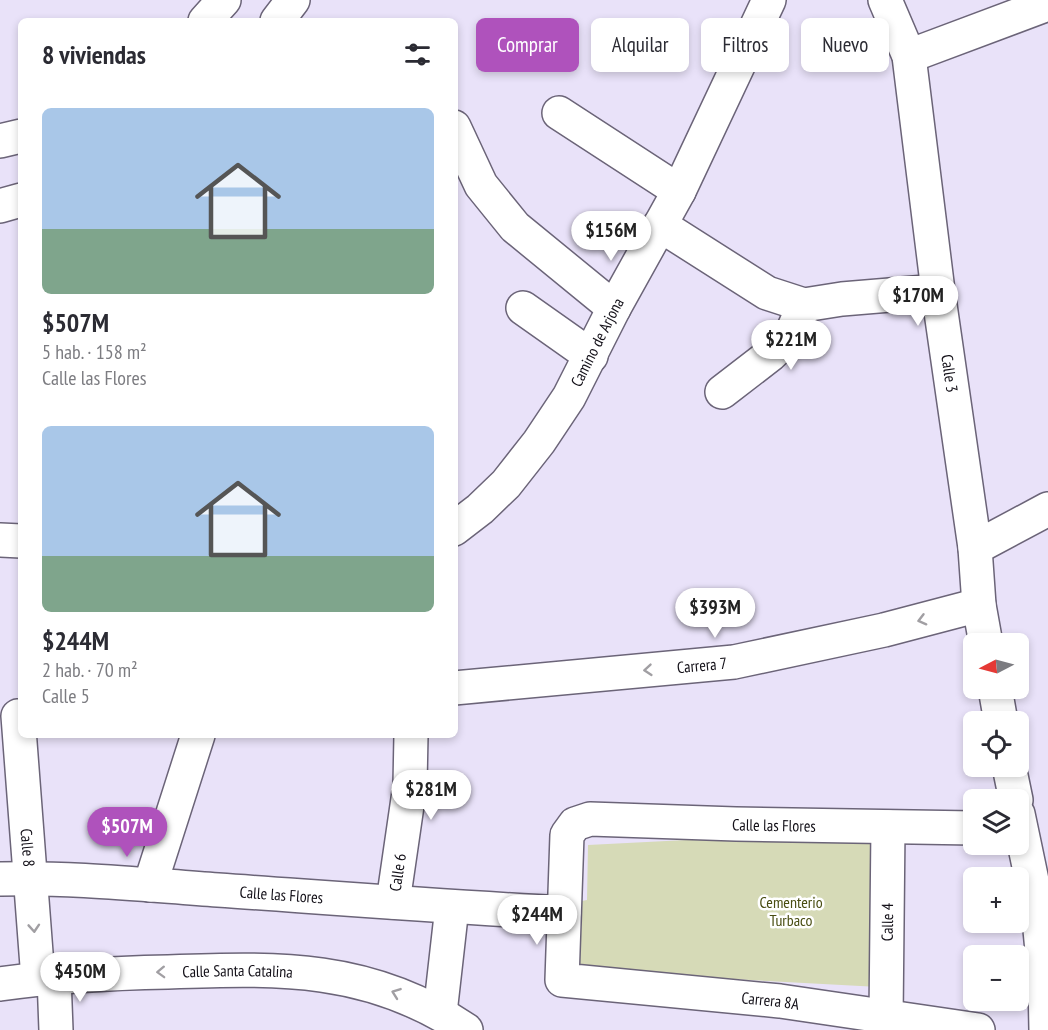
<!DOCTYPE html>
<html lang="es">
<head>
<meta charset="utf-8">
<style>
  :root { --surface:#fff; --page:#f2f2f3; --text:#2b2b33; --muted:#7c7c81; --accent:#af52bc }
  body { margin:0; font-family:"PT Sans Narrow",sans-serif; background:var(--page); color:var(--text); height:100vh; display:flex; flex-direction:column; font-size:22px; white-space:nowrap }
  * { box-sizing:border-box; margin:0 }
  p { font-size:20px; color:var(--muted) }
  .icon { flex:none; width:33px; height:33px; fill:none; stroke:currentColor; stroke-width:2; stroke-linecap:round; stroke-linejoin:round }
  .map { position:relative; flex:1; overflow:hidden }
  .drawer { position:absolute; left:18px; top:18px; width:440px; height:720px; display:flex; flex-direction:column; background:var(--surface); border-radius:9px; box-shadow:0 3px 9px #0003 }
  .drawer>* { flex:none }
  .hud { position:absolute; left:476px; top:18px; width:482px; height:54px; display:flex; gap:12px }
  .needle { width:39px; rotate:264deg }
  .buttons { position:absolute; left:963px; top:633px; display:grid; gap:12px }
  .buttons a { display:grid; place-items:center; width:66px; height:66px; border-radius:9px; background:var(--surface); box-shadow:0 3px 9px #0003; font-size:30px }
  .price { position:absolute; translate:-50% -51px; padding:0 14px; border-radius:21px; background:#fff; color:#222; font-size:20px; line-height:39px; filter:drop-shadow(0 2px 3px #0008) }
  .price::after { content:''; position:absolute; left:50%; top:36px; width:18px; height:14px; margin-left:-9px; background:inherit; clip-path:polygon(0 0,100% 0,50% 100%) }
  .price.selected { background:var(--accent); color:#fff }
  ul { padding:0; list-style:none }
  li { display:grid; align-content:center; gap:12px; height:318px; padding:0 24px }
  li span { display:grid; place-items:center; height:186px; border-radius:9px; color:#555 }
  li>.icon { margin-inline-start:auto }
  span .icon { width:108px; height:108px; fill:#fffc; stroke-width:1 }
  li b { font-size:26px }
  h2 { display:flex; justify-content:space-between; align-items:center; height:72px; padding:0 24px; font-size:26px }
  .tag { padding:0 21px; border-radius:9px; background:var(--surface); box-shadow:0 3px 9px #0003; font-size:21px; line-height:54px }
  .tag.selected { background:var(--accent); color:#fff }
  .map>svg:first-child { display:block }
  .green { fill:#d6dab7 }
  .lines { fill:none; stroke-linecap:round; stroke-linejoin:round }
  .minor-casing { stroke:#6b6478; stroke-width:36 }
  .highway-casing { stroke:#6b6478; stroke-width:36 }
  .minor { stroke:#fff; stroke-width:33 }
  .highway { stroke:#fff; stroke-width:33 }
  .oneway { stroke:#a19fa3 }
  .labels { text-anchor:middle; stroke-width:5; stroke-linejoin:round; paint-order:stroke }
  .street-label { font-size:16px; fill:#131018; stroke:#fff }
  .park-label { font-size:16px; fill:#494d12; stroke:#fff }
</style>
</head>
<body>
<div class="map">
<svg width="1048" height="1030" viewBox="0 0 1048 1030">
  <rect width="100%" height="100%" fill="#e9e2f9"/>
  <polygon class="green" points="725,838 882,844 879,987 580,971 572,903 587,900 588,845"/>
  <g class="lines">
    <defs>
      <g id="minor">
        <path id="s1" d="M885,0l24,56 29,235 37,257 4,57 7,39"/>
        <polyline points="909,56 1048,4"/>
        <polyline points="559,113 679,191"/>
        <polyline points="454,127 481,185 515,227 614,308"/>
        <polyline points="660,225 767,293 804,305 842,299 938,291"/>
        <polyline points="523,308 591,356"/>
        <polyline points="722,392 770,355 791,335 804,305"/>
        <path id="s2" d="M454,529l26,-20 26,-25 33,-42 30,-45 45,-89 65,-117 90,-191"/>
        <polyline points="0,540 21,541"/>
        <polyline points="975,548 1048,509"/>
        <path id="s3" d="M454,688l280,-26 150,-32 95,-25"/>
        <polyline points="995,688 1001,722"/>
        <path id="s4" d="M18,716l20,263"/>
        <polyline points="1009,766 1016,800"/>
        <polyline points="1018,814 1038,909 1045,982 1046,1030"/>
        <path id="s5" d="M974,828l-238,-4 -146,-5 -15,5 -8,11 -5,145 218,21 198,29"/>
        <path id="s6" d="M0,879c73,-2 146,6 218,11 115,8 230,17 346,23"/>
        <polyline points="150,885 198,735"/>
        <path id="s7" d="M393,902l17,-117 1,-50"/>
        <polyline points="54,977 56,1030"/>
        <path id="s8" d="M0,984c56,-8 112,-11 168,-12 110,-4 202,-7 298,58"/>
        <polyline points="440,1013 452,907"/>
        <path id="s9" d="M886,1018l2,-191"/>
      </g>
      <g id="highway">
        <polyline points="205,21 224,0"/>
        <polyline points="277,21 293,0"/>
        <polyline points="0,141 21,136"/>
        <polyline points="0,206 21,200"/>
      </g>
    </defs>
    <use href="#minor" class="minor-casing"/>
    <use href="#highway" class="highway-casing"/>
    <use href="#minor" class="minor"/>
    <use href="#highway" class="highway"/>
  </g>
  <defs><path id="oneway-chevron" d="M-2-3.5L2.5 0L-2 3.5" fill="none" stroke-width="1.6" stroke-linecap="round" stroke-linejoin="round" transform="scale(1.5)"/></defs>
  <g class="oneway">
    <use href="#oneway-chevron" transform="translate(922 620) rotate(165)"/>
    <use href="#oneway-chevron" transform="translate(648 670) rotate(175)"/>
    <use href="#oneway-chevron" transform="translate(34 928) rotate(86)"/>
    <use href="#oneway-chevron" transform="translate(161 972) rotate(178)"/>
    <use href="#oneway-chevron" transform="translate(396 993) rotate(-160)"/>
  </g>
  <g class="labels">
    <g class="street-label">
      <text dy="6" stroke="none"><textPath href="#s2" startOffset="238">Camino de Arjona</textPath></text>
      <text dy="6" stroke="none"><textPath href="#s1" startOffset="381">Calle 3</textPath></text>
      <text dy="6" stroke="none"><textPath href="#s3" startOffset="249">Carrera 7</textPath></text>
      <text transform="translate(774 825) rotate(1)" y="6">Calle las Flores</text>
      <text dy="6" stroke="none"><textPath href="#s4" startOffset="132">Calle 8</textPath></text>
      <text dy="6" stroke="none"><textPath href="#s7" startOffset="30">Calle 6</textPath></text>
      <text dy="6" stroke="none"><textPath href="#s6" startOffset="282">Calle las Flores</textPath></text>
      <text dy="6" stroke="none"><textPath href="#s9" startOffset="96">Calle 4</textPath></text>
      <text dy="6" stroke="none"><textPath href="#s8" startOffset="238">Calle Santa Catalina</textPath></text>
      <text dy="6" stroke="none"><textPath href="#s5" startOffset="768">Carrera 8A</textPath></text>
    </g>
    <g class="park-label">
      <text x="791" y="908">Cementerio<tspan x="791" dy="18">Turbaco</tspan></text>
    </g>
  </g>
</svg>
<div class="buttons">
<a><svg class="needle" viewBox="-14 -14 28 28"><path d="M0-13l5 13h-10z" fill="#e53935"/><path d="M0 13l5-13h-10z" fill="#7c7c81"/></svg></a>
<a><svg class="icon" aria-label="locate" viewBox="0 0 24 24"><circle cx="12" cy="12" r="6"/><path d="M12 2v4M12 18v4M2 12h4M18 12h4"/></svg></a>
<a><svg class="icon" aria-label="layers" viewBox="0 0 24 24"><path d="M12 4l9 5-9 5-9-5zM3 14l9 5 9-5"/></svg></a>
<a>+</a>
<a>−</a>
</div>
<b class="price" style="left:611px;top:262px">$156M</b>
<b class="price" style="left:918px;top:327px">$170M</b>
<b class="price" style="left:791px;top:371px">$221M</b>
<b class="price" style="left:715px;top:639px">$393M</b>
<b class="price" style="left:431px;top:821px">$281M</b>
<b class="price selected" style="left:127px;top:858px">$507M</b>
<b class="price" style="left:537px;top:946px">$244M</b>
<b class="price" style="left:80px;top:1003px">$450M</b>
<div class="hud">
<a class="tag selected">Comprar</a>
<a class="tag">Alquilar</a>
<a class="tag">Filtros</a>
<a class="tag">Nuevo</a>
</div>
<section class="drawer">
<h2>8 viviendas<svg class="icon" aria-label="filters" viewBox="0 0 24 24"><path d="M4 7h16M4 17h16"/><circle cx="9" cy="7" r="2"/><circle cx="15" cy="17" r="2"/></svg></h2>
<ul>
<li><span style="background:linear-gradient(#a9c7e8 65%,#7fa58c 0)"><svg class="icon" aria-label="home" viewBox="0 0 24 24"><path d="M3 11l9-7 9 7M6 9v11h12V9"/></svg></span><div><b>$507M</b><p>5 hab. · 158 m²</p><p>Calle las Flores</p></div></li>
<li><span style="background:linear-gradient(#a9c7e8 70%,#7fa58c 0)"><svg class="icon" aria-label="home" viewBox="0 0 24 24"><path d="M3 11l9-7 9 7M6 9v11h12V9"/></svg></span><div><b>$244M</b><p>2 hab. · 70 m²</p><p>Calle 5</p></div></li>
</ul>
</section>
</div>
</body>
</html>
